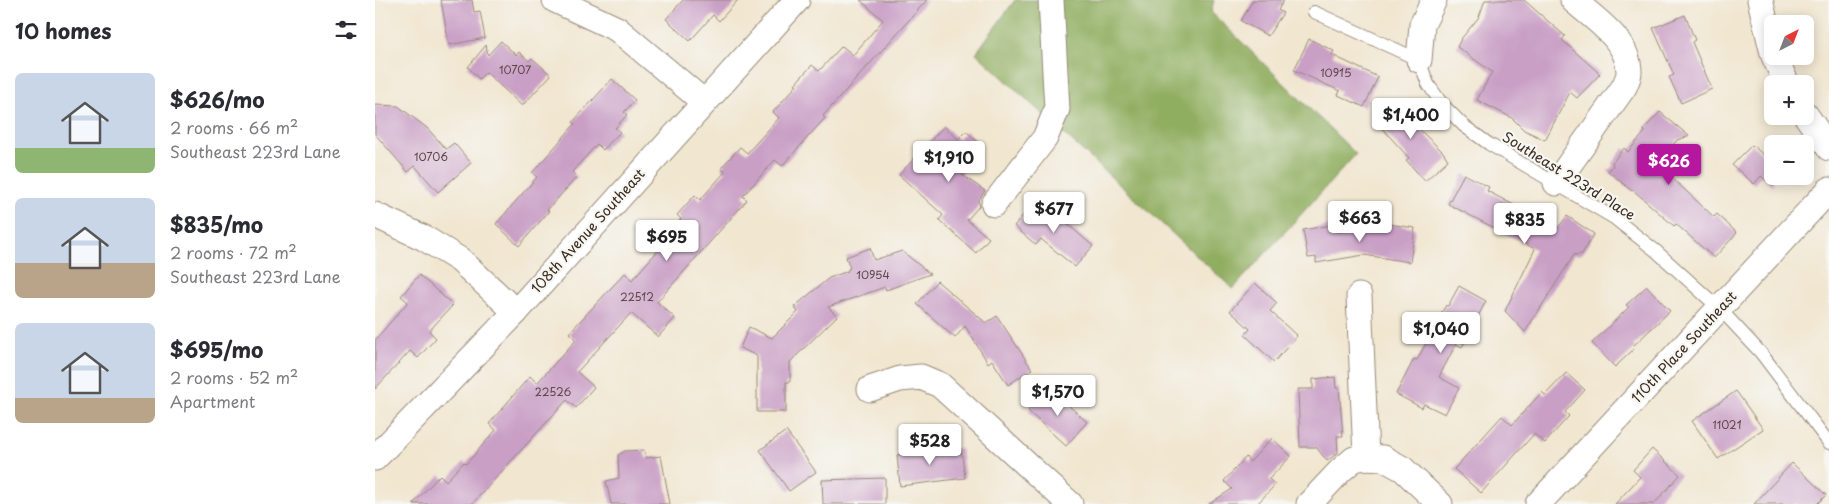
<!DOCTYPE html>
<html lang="en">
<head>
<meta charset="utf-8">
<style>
  :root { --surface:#fff; --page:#f2f2f3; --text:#2b2b33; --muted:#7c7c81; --accent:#b5179e }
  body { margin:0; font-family:"Playpen Sans",sans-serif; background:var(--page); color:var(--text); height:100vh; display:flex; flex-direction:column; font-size:19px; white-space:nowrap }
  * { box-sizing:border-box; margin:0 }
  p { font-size:16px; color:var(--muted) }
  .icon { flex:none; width:28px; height:28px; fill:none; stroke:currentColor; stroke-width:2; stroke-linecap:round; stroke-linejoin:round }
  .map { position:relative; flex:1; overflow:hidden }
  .side { display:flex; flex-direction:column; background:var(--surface); width:375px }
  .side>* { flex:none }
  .needle { width:32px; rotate:42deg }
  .fabs { position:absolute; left:1389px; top:15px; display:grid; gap:10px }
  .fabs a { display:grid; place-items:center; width:50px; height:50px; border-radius:8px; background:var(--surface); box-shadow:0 2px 12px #0003; font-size:25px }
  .price { position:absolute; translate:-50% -42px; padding:0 11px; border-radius:5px; background:#fff; color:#222; font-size:16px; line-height:32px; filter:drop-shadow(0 1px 2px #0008) }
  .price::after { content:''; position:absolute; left:50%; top:30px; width:15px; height:11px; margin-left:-8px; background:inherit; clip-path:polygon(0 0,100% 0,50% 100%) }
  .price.current { background:var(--accent); color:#fff }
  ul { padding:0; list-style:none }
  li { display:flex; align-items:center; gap:15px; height:125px; padding:0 15px }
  li span { display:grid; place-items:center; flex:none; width:140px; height:100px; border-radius:8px; color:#555 }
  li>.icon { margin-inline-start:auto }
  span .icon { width:60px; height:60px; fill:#fffc; stroke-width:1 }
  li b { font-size:21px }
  h2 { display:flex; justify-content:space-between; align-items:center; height:60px; padding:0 15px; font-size:21px }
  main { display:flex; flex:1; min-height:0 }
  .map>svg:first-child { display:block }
  .forest { fill:#90ae60; stroke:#666c3f }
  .building { fill:#c99fc6 }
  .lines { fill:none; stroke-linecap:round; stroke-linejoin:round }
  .service-casing { stroke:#968877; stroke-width:14 }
  .minor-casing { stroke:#968877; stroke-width:27 }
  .service { stroke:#fff; stroke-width:12 }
  .minor { stroke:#fff; stroke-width:25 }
  .labels { text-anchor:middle; stroke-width:4.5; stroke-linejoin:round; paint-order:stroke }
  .number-label { font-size:11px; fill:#5e4748 }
  .street-label { font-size:14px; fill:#3b2a1e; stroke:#f6f6f2 }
</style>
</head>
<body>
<main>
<section class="side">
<h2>10 homes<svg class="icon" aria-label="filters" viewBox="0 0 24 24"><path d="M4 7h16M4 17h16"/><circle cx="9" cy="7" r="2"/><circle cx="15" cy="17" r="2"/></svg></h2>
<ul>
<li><span style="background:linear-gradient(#c9d6e8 75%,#8fb573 0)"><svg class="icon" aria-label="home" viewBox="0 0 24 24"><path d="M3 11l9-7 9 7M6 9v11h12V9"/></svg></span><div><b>$626/mo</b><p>2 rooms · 66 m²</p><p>Southeast 223rd Lane</p></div></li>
<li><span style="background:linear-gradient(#c9d6e8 65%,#b9a48a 0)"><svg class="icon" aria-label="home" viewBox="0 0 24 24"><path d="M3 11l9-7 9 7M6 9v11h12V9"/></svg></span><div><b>$835/mo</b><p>2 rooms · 72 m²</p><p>Southeast 223rd Lane</p></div></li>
<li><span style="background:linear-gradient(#c9d6e8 75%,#b9a48a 0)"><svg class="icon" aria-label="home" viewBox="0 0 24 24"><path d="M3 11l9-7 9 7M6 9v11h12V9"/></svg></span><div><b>$695/mo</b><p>2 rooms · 52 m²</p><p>Apartment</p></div></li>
</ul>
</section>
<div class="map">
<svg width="1454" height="504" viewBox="0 0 1454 504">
  <rect width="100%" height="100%" fill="#f6f6f2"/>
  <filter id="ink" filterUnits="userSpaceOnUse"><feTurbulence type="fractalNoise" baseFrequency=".02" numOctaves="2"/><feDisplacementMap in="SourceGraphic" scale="10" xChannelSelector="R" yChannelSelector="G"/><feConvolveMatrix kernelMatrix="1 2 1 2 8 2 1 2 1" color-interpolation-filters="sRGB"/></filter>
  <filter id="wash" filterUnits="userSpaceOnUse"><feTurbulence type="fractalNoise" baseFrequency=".0096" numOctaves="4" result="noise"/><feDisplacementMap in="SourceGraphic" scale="20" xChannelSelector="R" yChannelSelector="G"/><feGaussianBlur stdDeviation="1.12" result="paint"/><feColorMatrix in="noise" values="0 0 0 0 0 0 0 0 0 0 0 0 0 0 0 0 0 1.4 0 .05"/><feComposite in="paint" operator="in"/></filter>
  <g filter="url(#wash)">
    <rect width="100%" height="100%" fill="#f1e6d0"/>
    <polygon class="forest" points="640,0 839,0 836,12 981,154 858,289 601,53"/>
    <g id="blocks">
      <g class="building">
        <polygon points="66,0 97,0 99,12 105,11 110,38 74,45"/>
        <polygon points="308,0 363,0 344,21 338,15 315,41 291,19"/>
        <polygon points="485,0 552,0 448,116 450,118 407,166 400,160 368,196 372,200 282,302 300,318 283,337 256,313 202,372 219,387 201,408 192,400 97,504 38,504 65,475 71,481 89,462 91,464 121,430 114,424 155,376 162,383 201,340 194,333 250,273 257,280 287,246 284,244 306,219 302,215 320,195 325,200 350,172 346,168 365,147 372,153 404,118 398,112 422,85 420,84 437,65 444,71 467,46 478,55 508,20"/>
        <polygon points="878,0 909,0 903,10 908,13 893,36 866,21"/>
        <polygon points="1110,0 1149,0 1190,36 1187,40 1225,74 1202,98 1195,92 1170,140 1149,130 1137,118 1102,100 1117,72 1082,47 1086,39 1104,17"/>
        <polygon points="1310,15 1320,40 1317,42 1337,89 1306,103 1294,77 1299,75 1278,28"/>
        <polygon points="934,39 959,51 957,55 1003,77 989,107 963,95 965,91 919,70"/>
        <polygon points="126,41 141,55 144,52 154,61 157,58 176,75 147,106 111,72 104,79 93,67 111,45 113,55"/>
        <polygon points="237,79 260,100 249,112 252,115 240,128 245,132 228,150 222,144 197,172 202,177 172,210 174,211 144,246 121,224 162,177 157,173 200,124 198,122"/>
        <polygon points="1023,99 1040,115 1046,131 1068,152 1073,160 1050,181 1031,160 1034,158 1007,128 998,121"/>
        <polygon points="0,105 23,106 52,128 71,149 79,143 96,163 63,192 40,166 33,172 0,134"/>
        <polygon points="1285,112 1314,136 1302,140 1283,165 1339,217 1342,214 1362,233 1339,258 1301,224 1299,226 1258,190 1257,191 1233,171 1238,166 1237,163 1249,148 1253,152 1270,132 1269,129"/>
        <polygon points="569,126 583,139 591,131 604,143 596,151 602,157 586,174 610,191 603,201 605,205 592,220 614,238 601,253 564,220 568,215 524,175"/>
        <polygon points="1377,145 1398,163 1398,186 1386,176 1379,184 1357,165"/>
        <polygon points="1089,174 1114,187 1112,191 1183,228 1192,216 1219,234 1207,254 1199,255 1150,332 1130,311 1160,249 1073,204"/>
        <polygon points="669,204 718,246 700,267 666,239 661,245 639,226 656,206 662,211"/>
        <polygon points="1007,223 1040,228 1035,262 989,255 941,263 941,257 933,258 928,230 962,224 964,232 989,228 1006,230"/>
        <polygon points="495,248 499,260 527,251 555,274 511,290 510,287 453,307 462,316 415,362 415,382 411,382 411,412 382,412 382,356 365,348 374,327 397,338 423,312 419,307 454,278 473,271 473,269 475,268 471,257"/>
        <polygon points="44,275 78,305 54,331 61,338 43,358 35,351 0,389 0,340 33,302 26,296"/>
        <polygon points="562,281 611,323 622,316 657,369 633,385 617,360 613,363 590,326 580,338 542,304"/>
        <polygon points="880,283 902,303 895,311 922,336 899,362 870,335 875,329 855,311"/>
        <polygon points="1084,286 1111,301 1087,347 1081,344 1064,377 1084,388 1070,414 1049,404 1047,408 1021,394 1039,359 1042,360 1071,305 1073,306"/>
        <polygon points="1272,286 1295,311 1258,346 1260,348 1240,367 1217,343 1254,307 1251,305"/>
        <polygon points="1191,373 1210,390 1190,412 1194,416 1170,443 1159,434 1106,493 1079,469 1127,416 1137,425 1167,392 1170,395"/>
        <polygon points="960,377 961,388 964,388 968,436 962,436 963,453 952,461 941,447 925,447 923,389 938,389 938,379"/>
        <polygon points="674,388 712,422 691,446 653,411"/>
        <polygon points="1361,391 1388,429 1343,459 1317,421"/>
        <polygon points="411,431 441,472 414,491 385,450"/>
        <polygon points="897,438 916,456 894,479 900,485 882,504 834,504 857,489 849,481 871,457 875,462"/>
        <polygon points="552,444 553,451 586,448 590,478 525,486 522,455 536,453 535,446"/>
        <polygon points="1277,449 1305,475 1279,504 1240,504 1265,477 1258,470"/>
        <polygon points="269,450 271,458 286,456 295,504 236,504 231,481 244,478 243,455 250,451"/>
        <polygon points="1417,463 1451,495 1442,504 1379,504"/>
        <polygon points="510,478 510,504 448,504 447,480"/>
      </g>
    </g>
  </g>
  <g filter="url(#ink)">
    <use href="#blocks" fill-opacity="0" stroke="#968877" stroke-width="1"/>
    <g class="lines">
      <defs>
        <polyline id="service" points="939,12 1044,60 1053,84 1067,104 1089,126 1114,144 1239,218 1281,251 1345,309 1386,353 1454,443"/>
        <g id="minor">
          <polyline points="180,0 242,29 329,102"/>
          <polyline points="1385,0 1398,53"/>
          <polyline points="1399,56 1412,84"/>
          <polyline points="1044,60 1047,25 1059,0"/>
          <polyline points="1430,114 1454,148"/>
          <path d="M1181,183l68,-96c2,-5 5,-10 5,-15 0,-32 -35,-53 -56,-72"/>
          <polyline points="619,204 670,138 682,109 676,0"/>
          <polyline points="0,215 49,238 85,260 141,312"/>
          <polyline points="984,296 991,457"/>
          <polyline points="495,389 525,379 546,377 565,385 695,504"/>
          <polyline points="0,458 141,312 422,0"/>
          <polyline points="934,504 966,470 979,459 991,457 1008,458 1028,469 1065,504"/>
          <polyline points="1163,504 1454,190"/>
        </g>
      </defs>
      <use href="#service" class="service-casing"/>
      <use href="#minor" class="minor-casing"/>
      <use href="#service" class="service"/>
      <use href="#minor" class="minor"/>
    </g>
  </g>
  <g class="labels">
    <g class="number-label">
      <text x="140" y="74">10707</text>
      <text x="961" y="77">10915</text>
      <text x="56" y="161">10706</text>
      <text x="498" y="279">10954</text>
      <text x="262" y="301">22512</text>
      <text x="178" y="396">22526</text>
      <text x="1352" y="429">11021</text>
    </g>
    <g class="street-label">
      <text transform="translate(1194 176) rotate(32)" y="5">Southeast 223rd Place</text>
      <text transform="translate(213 231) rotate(-48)" y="5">108th Avenue Southeast</text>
      <text transform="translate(1309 347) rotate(-47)" y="5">110th Place Southeast</text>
    </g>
  </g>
</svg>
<div class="fabs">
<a><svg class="needle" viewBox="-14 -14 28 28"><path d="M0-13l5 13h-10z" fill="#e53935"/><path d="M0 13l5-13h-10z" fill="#7c7c81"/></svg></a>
<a>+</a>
<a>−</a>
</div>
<b class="price" style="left:1036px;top:140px">$1,400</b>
<b class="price" style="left:574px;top:183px">$1,910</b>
<b class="price current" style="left:1294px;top:186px">$626</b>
<b class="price" style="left:679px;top:234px">$677</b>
<b class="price" style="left:985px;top:243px">$663</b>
<b class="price" style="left:1150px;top:245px">$835</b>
<b class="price" style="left:292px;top:262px">$695</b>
<b class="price" style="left:1066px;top:354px">$1,040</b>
<b class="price" style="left:683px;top:417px">$1,570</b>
<b class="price" style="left:555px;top:466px">$528</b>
</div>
</main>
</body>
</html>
